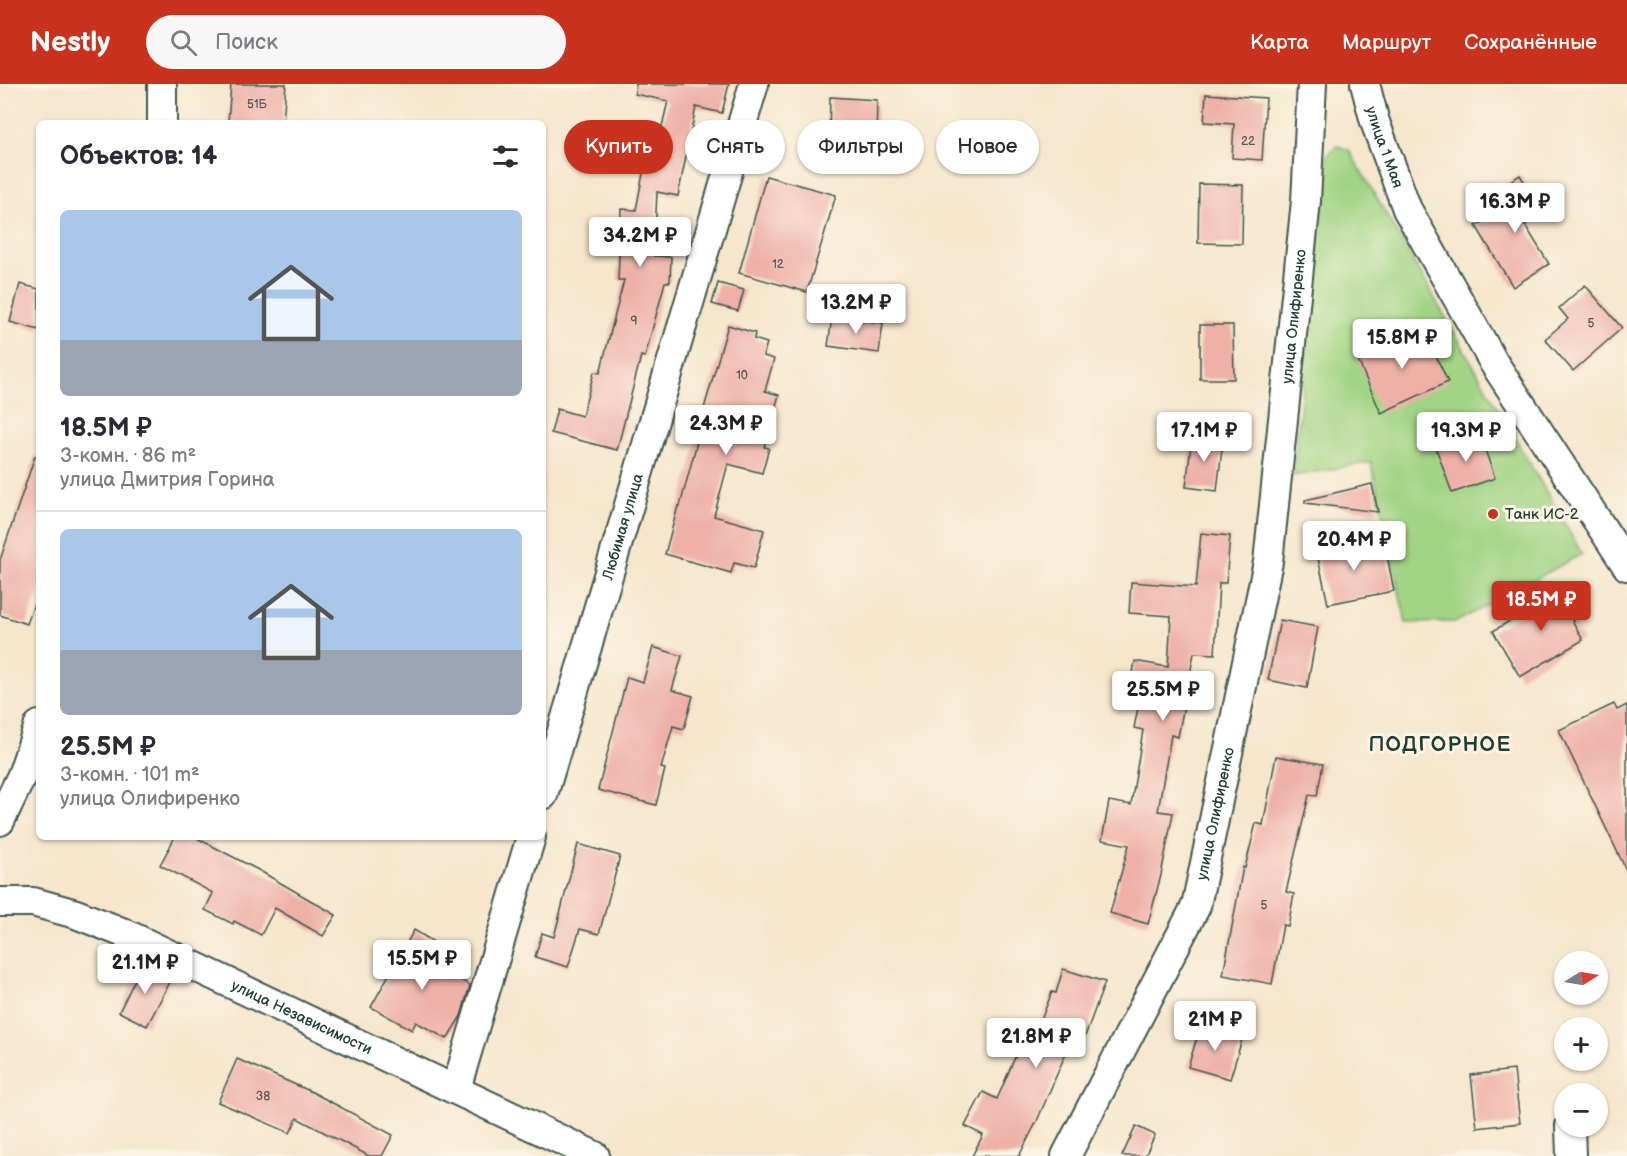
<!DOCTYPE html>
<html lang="ru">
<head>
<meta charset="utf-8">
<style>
  :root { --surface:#fff; --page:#f7f7f7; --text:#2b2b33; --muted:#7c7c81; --line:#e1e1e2; --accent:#c8321e }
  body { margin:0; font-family:"Balsamiq Sans",sans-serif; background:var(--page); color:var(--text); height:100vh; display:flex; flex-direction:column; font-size:22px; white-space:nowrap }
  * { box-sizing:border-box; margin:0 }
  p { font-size:20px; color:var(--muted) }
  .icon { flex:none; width:33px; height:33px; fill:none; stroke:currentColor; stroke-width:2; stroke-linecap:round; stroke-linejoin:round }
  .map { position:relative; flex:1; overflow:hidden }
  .drawer { position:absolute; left:36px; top:36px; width:510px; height:720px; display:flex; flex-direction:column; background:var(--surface); border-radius:9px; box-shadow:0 2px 4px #0004 }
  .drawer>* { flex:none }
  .top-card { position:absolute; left:564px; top:36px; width:570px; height:54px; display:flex; gap:12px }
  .needle { width:39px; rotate:79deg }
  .tools { position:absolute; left:1554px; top:867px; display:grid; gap:12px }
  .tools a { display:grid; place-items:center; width:54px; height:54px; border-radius:50%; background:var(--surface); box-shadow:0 2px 4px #0004; font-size:30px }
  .price { position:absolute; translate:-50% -51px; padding:0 14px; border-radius:6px; background:#fff; color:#222; font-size:20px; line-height:39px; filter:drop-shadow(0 2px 3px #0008) }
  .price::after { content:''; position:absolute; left:50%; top:36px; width:18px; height:14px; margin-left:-9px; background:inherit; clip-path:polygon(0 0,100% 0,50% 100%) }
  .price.current { background:var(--accent); color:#fff }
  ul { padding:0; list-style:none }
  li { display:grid; align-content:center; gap:12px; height:318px; padding:0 24px }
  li+li { border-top:2px solid var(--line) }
  li span { display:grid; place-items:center; height:186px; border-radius:9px; color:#555 }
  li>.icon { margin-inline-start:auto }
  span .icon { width:108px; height:108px; fill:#fffc; stroke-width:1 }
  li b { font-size:26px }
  h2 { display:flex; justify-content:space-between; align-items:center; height:72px; padding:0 24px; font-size:26px }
  .pill { padding:0 21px; border-radius:27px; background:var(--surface); box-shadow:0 2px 4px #0004; font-size:21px; line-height:54px }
  .pill.current { background:var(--accent); color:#fff }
  header { display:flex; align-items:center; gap:36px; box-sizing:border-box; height:84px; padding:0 30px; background:var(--accent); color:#fff }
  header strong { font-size:28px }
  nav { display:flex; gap:33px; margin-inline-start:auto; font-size:21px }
  .search { width:420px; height:54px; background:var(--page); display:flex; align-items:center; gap:15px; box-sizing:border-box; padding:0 21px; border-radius:33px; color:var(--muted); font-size:22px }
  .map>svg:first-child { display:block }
  .green { fill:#a1d484; stroke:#60885c; stroke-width:1.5 }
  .building { fill:#eeb0a7 }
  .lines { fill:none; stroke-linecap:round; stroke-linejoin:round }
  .minor-casing { stroke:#3f564b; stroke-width:32 }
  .minor { stroke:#fff; stroke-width:28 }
  .poi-dot { fill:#c8321e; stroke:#fcf5e5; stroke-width:2 }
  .labels { text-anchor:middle; stroke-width:6; stroke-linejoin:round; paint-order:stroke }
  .number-label { font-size:12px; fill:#535a51 }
  .street-label { font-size:15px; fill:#1f3d34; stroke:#fcf5e5 }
  .poi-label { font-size:15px; fill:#1f3d34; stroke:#fcf5e5; text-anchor:start }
  .district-label { font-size:21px; font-weight:bold; letter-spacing:1.5px; fill:#1f3d34; stroke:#fcf5e5 }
</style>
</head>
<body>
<header>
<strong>Nestly</strong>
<div class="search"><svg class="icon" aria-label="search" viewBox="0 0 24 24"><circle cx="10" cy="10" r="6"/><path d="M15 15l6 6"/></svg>Поиск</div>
<nav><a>Карта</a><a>Маршрут</a><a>Сохранённые</a></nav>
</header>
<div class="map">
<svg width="1627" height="1072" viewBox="0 0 1627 1072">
  <rect width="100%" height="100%" fill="#fcf5e5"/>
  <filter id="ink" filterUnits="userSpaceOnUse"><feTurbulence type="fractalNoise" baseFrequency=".0167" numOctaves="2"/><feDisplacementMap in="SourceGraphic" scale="12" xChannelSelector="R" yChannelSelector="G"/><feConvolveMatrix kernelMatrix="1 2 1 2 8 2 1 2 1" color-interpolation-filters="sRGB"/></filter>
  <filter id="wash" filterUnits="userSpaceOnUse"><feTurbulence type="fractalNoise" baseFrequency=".008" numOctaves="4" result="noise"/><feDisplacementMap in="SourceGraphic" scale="24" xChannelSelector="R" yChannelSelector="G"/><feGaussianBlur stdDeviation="1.35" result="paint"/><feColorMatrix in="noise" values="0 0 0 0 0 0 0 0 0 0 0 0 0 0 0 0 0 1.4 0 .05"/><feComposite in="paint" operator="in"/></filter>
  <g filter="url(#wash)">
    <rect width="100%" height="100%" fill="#f5e6cc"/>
    <polygon class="green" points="1337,62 1349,66 1582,470 1456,538 1406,539 1371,378 1293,392 1327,71"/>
    <g id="blocks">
      <g class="building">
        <polygon points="231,0 286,0 283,39 228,39"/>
        <polygon points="636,0 729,0 722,29 696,23 678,112 657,108 654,172 671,173 670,198 665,198 645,273 641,272 617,366 551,349 557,325 582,332 594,288 600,289 624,196 618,196 621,125 636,126 650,53 659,55 668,17 635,10"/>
        <polygon points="1206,10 1266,14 1262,76 1232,74 1234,40 1204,38"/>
        <polygon points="830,13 877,16 876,58 829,56"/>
        <polygon points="1520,91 1543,129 1525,141 1549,180 1513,203 1476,142 1509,122 1499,104"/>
        <polygon points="766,92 836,111 807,208 739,189"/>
        <polygon points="1199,100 1243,101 1242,160 1198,159"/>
        <polygon points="718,199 744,206 738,227 712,220"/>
        <polygon points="20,200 39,205 39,246 10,238"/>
        <polygon points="1585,201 1622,244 1573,287 1545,255 1568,235 1559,224"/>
        <polygon points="832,233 883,239 879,269 828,262"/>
        <polygon points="728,241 755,249 754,255 767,259 763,272 774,275 765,307 779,311 764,363 769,364 762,389 728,380 714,432 764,446 754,484 734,479 731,489 665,470 678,422 680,422 705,328 703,328"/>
        <polygon points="1200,241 1233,241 1234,295 1200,295"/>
        <polygon points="1423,244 1448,298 1381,329 1357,274"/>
        <polygon points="1479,349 1495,394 1452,409 1436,364"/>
        <polygon points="1192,352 1223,356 1217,407 1186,403"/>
        <polygon points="35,372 39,373 39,506 27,540 0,531 0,476"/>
        <polygon points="1372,400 1378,428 1305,419 1305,416"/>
        <polygon points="1201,449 1230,452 1226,499 1219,499 1215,570 1194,569 1178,653 1171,651 1158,727 1173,729 1161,791 1148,840 1110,829 1129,761 1102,756 1109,717 1131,721 1143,646 1134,644 1142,603 1131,601 1135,577 1168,583 1171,532 1129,529 1131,498 1196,503"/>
        <polygon points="1315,460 1386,466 1394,507 1328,520"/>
        <polygon points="1568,502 1584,529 1572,536 1583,556 1520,593 1493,547"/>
        <polygon points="1280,536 1318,543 1307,604 1268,596"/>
        <polygon points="653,563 682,572 672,606 693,612 684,645 673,642 661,684 665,685 656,721 598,706 627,593 643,598"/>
        <polygon points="1614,620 1617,626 1627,621 1627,788 1559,646"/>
        <polygon points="1276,672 1323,680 1317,712 1309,711 1286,808 1294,810 1288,842 1283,841 1272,900 1223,891 1243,783 1245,784 1256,739 1263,741"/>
        <polygon points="175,753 195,753 260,787 336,831 323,852 275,824 261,851 234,837 233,840 205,826 213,809 160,781"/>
        <polygon points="578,760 620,772 599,850 580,845 568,883 535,873 542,849 554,853"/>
        <polygon points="414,846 437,860 427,877 470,901 461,932 447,955 416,938 412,946 371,923"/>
        <polygon points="143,879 172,894 147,942 119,928"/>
        <polygon points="1063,885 1105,898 1080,966 1069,962 1037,1037 1019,1072 972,1072 983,1051 965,1042 983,1008 997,1015 1023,955 1032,959 1052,908 1056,909"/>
        <polygon points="1201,940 1243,952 1230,995 1188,983"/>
        <polygon points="237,975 312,1008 393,1051 382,1072 369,1072 297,1034 290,1049 218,1018"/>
        <polygon points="1514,986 1520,1039 1477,1044 1471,991"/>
        <polygon points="1136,1042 1155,1051 1145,1072 1122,1072"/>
      </g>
    </g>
  </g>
  <g filter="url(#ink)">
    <use href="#blocks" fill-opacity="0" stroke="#3f564b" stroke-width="1.5"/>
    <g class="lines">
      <defs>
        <g id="minor">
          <path id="s1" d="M1365,0l10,38 32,87 87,154 133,203"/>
          <polyline points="162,39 162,0"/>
          <path id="s2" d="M543,711l211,-711"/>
          <polyline points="0,737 22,691 39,641"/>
          <path id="s3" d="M0,818h33l43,12 48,19 471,223"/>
          <polyline points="456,1005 531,753"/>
          <polyline points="1570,1042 1571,1072"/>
          <path id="s4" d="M1066,1072l130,-250 72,-344 38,-361 6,-117"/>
        </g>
      </defs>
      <use href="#minor" class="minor-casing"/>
      <use href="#minor" class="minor"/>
    </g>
  </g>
  <circle class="poi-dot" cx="1493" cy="430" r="6"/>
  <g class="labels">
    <g class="number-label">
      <text x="257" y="24">51Б</text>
      <text x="1248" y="61">22</text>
      <text x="778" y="184">12</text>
      <text x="634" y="241">9</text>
      <text x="1591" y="243">5</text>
      <text x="742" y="295">10</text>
      <text x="1264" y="825">5</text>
      <text x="263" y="1016">38</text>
    </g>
    <g class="street-label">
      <text dy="5" stroke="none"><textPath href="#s1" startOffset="66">улица 1 Мая</textPath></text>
      <text dy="5" stroke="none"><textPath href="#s4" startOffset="880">улица Олифиренко</textPath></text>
      <text dy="5" stroke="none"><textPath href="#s2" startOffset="280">Любимая улица</textPath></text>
      <text dy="5" stroke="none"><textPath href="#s4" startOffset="376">улица Олифиренко</textPath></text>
      <text dy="5" stroke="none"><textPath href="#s3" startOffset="326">улица Независимости</textPath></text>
    </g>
    <g class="poi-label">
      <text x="1505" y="435">Танк ИС-2</text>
    </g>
    <g class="district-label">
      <text x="1440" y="667">ПОДГОРНОЕ</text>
    </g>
  </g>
</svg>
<div class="tools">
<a><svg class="needle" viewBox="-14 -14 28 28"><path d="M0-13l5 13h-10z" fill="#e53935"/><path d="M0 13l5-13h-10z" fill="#7c7c81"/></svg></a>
<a>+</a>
<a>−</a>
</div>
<b class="price" style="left:1515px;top:150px">16.3M ₽</b>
<b class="price" style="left:640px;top:184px">34.2M ₽</b>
<b class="price" style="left:856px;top:251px">13.2M ₽</b>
<b class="price" style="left:1402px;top:286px">15.8M ₽</b>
<b class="price" style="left:726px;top:372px">24.3M ₽</b>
<b class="price" style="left:1204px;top:379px">17.1M ₽</b>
<b class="price" style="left:1466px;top:379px">19.3M ₽</b>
<b class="price" style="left:1354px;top:488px">20.4M ₽</b>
<b class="price current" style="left:1541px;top:548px">18.5M ₽</b>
<b class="price" style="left:1163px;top:638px">25.5M ₽</b>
<b class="price" style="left:422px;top:907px">15.5M ₽</b>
<b class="price" style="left:145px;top:911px">21.1M ₽</b>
<b class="price" style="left:1215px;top:968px">21M ₽</b>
<b class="price" style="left:1036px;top:985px">21.8M ₽</b>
<div class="top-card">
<a class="pill current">Купить</a>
<a class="pill">Снять</a>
<a class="pill">Фильтры</a>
<a class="pill">Новое</a>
</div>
<section class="drawer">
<h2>Объектов: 14<svg class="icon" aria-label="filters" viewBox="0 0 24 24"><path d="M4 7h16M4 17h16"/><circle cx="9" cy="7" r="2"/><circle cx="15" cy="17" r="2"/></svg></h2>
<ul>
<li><span style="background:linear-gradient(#a9c7e8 70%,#9aa5b1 0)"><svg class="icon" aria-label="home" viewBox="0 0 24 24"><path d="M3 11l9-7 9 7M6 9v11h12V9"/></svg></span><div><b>18.5M ₽</b><p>3-комн. · 86 m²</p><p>улица Дмитрия Горина</p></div></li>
<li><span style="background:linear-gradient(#a9c7e8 65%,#9aa5b1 0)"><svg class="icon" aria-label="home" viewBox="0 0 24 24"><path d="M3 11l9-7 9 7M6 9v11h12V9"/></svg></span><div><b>25.5M ₽</b><p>3-комн. · 101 m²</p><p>улица Олифиренко</p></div></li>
</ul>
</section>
</div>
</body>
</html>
